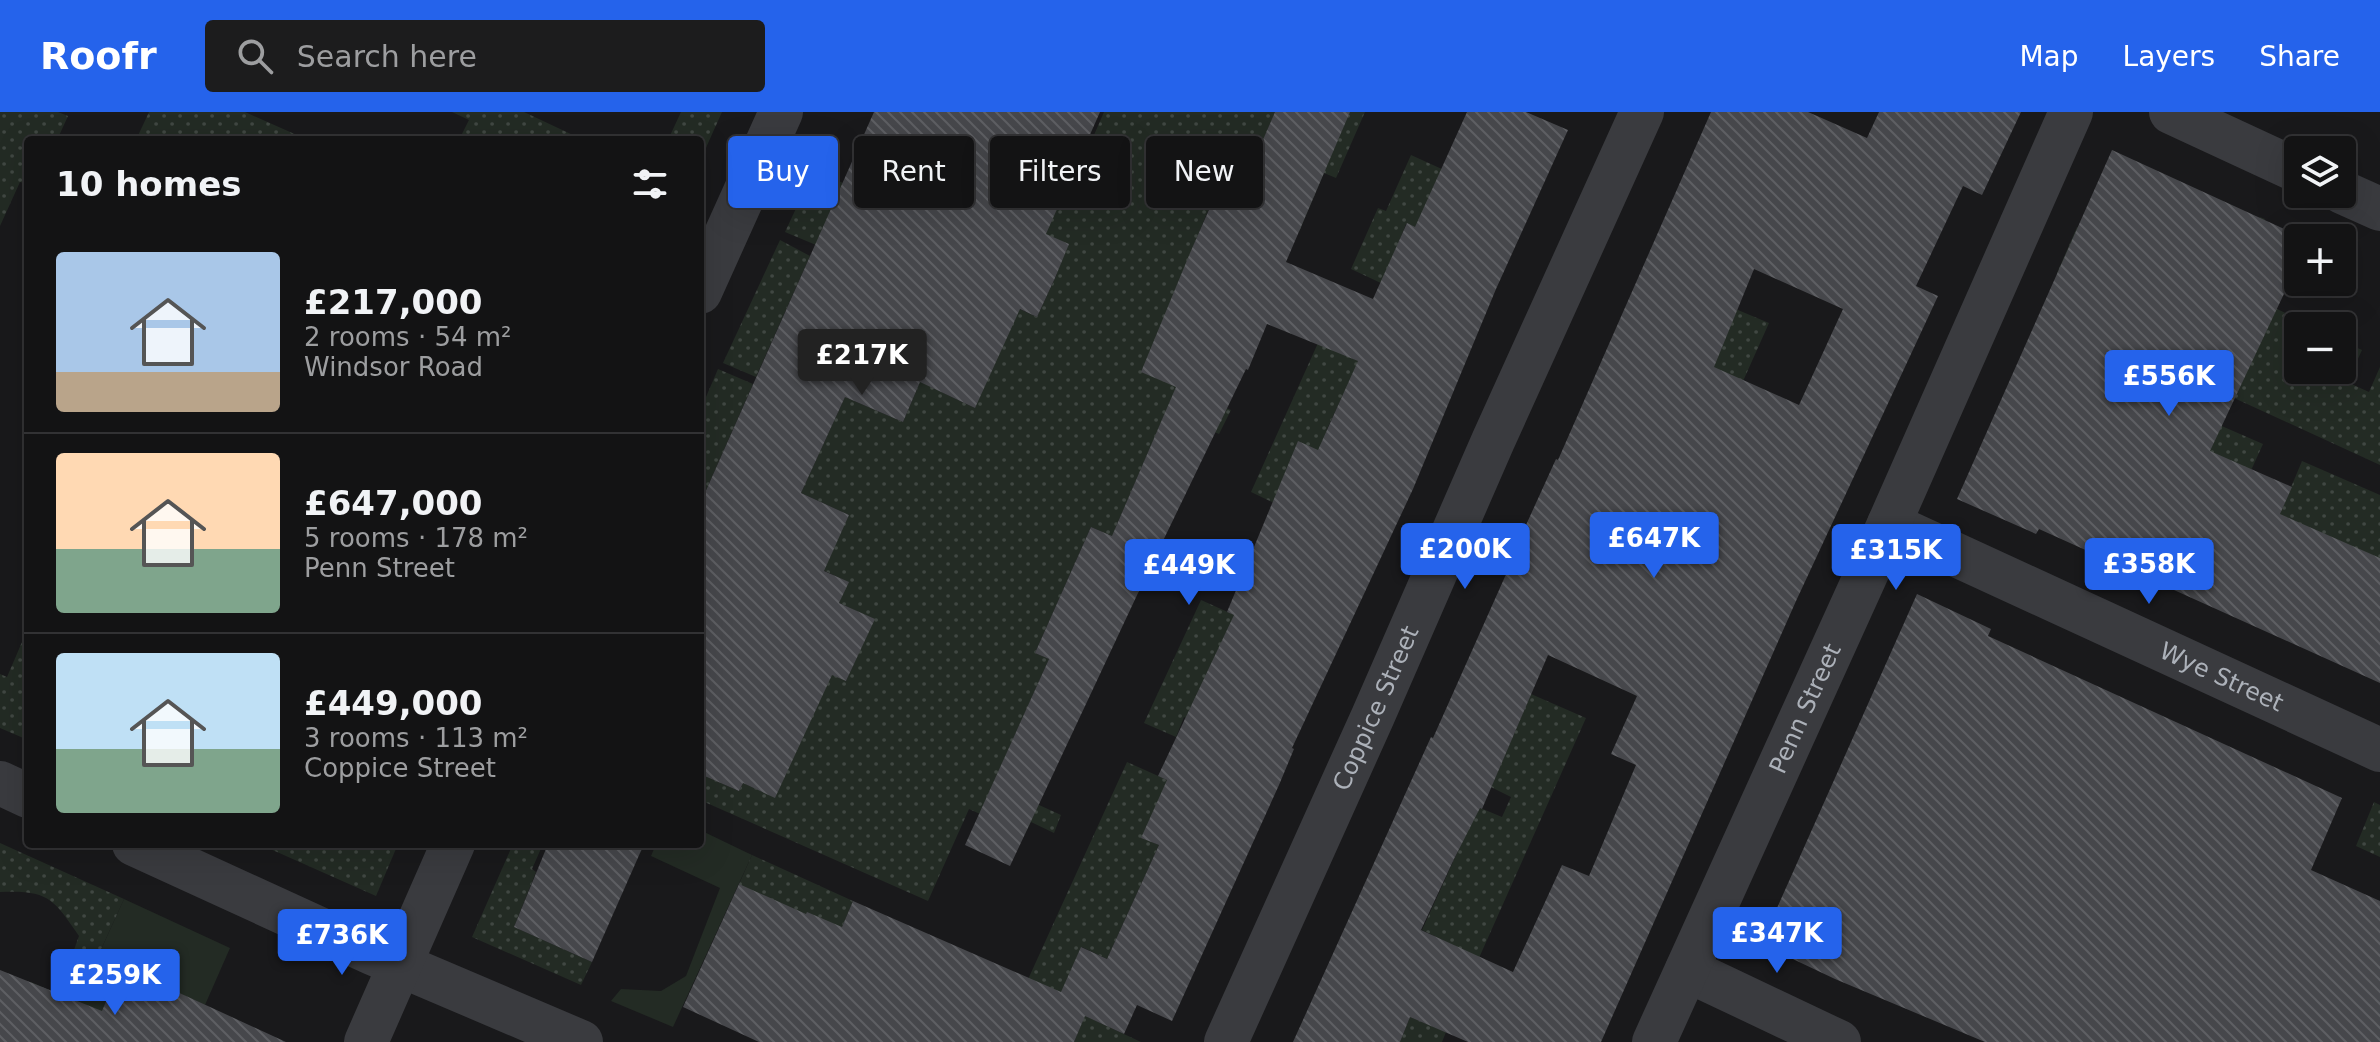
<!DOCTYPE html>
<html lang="en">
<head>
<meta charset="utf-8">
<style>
  :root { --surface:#131314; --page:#1c1c1d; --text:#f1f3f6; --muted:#9d9ea0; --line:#323234; --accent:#2563eb }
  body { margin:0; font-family:"DejaVu Sans",sans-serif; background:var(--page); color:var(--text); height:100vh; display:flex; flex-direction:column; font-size:30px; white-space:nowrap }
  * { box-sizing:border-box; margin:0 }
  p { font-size:26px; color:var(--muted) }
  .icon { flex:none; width:44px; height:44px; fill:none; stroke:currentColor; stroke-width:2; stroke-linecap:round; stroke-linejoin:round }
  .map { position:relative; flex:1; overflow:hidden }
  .details { position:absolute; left:24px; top:24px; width:680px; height:712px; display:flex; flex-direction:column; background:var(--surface); border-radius:8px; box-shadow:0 8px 32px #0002,0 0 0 2px var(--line) }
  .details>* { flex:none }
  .guide { position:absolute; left:728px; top:24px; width:760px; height:72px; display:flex; gap:16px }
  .controls { position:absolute; left:2284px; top:24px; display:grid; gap:16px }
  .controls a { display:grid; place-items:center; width:72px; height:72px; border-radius:8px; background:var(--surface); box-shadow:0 8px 32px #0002,0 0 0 2px var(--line); font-size:40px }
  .price { position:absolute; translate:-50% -68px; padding:0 18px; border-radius:8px; background:var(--accent); color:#fff; font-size:26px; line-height:52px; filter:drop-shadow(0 2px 4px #0008) }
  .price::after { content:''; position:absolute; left:50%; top:48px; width:24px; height:18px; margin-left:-12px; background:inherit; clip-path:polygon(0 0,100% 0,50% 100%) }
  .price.active { background:#222; color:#fff }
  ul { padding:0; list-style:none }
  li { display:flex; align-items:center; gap:24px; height:200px; padding:0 32px }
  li+li { border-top:2px solid var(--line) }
  li span { display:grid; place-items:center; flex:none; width:224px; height:160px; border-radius:8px; color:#555 }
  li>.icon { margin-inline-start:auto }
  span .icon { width:96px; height:96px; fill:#fffc; stroke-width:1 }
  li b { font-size:34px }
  h2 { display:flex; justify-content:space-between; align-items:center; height:96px; padding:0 32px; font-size:34px }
  .chip { padding:0 28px; border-radius:8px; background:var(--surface); box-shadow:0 8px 32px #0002,0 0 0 2px var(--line); font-size:28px; line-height:72px }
  .chip.active { background:var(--accent); color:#fff }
  header { display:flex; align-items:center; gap:48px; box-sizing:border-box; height:112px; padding:0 40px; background:var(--accent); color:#fff }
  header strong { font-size:38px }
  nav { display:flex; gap:44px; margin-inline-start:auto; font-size:28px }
  .search { width:560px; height:72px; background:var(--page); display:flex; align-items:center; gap:20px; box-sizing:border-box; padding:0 28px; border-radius:8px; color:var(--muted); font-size:30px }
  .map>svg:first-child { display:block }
  .green { fill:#232b24 }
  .garden { fill:url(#garden-dots) }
  .building { fill:url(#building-back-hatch); fill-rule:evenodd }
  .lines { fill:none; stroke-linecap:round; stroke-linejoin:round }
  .minor { stroke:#3a3b3f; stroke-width:44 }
  .labels { text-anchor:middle; stroke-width:7; stroke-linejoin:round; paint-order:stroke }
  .street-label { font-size:24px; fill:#acb1b9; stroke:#141416 }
</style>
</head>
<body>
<header>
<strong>Roofr</strong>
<div class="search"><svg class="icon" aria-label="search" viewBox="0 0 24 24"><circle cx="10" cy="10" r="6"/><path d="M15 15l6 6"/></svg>Search here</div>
<nav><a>Map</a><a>Layers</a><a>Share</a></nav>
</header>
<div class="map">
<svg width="2380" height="930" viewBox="0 0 2380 930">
  <defs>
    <pattern id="garden-dots" width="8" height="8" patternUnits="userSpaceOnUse" patternTransform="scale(2)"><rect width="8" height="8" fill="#232b24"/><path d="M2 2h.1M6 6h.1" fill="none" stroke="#404742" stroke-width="1.8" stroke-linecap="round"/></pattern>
    <pattern id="building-back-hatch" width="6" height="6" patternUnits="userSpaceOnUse" patternTransform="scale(2)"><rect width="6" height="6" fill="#46474b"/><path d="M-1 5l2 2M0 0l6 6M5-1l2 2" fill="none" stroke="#5e5f63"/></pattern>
  </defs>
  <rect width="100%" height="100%" fill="#19191b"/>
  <g class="green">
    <polygon points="700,718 752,743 673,915 611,889 621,877 661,879 686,864 720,776 651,744 656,732 700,732"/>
    <polygon points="124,787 230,836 205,893 136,861 132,869 113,873 113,904 59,930"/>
  </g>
  <g class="garden">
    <polygon points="0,0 58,0 68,4 57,28 28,28 28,72 20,70 0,114"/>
    <polygon points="149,0 245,0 308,28 136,28"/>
    <polygon points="452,0 524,0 575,24 573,28 459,28 469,8"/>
    <polygon points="681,0 722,0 700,49 700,28 668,28"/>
    <polygon points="1104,0 1275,0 1261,33 1350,0 1365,0 1336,66 1324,61 1299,120 1214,84 1142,260 1231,298 1219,322 1166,299 1115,417 1165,441 1163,446 1091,415 1035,541 1049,547 993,672 1061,703 1054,721 1031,710 1025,722 969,697 928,789 700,688 700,662 739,679 743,671 775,685 800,548 846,569 874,507 839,491 848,470 823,458 849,403 801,381 845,285 903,310 918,275 893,252 931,275 975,296 913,149 1037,205 1057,162 947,80 1087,29 1091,30"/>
    <polygon points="1411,43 1466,68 1439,125 1406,112 1398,132 1428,145 1383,172 1351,157 1378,96 1386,99"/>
    <polygon points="814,58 843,71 816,133 785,120"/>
    <polygon points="2260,105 2265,107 2221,203 2275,196 2313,214 2298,214 2298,258 2342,258 2342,239 2346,231 2362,238 2347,270 2369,280 2380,255 2380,353 2234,286 2078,170 2057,161 2077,115 2224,185"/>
    <polygon points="780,128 810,144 756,265 723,251"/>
    <polygon points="1714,188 1769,211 1727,305 1602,248 1606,240 1689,244"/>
    <polygon points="1318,231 1379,258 1343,283 1327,317 1312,409 1251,380"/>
    <polygon points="718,257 753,272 700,392 700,299"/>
    <polygon points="2185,298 2263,332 2229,407"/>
    <polygon points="2302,349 2380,383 2380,477 2279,404"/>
    <polygon points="1201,488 1261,515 1227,519 1216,542 1216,618 1184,605 1176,625 1144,611"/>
    <polygon points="25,523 28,525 28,628 0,616 0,562 7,565"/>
    <polygon points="1531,582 1586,606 1462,884 1455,834 1422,818 1478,695 1502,705 1511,685 1491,675"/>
    <polygon points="1127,650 1185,676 1142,726 1159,733 1107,847 1082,835 1064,894 1141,930 1074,930 1080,915 1077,905 1009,909"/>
    <polygon points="2374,690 2380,693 2380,745 2356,734"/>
    <path d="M0,731l124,56 -47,103 -70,40 24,-60 27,12 21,-58c-26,-38 -31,-46 -79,-44z"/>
    <polygon points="259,732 398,732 376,784"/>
    <polygon points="513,732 543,732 532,757 536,760 514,815 592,850 581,873 472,825"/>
    <polygon points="752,743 853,789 842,815 788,843 739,772"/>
    <polygon points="1410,905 1446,920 1442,930 1400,930"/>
  </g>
  <g class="building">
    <polygon points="874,0 1100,0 1046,122 1069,132 1055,166 1037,205 1020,197 975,296 920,270 903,310 845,285 801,381 849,403 824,459 849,470 839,491 875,507 846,569 832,563 775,686 743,671 739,679 700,662 700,392"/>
    <polygon points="1275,0 1350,0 1286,150 1373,187 1407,111 1415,115 1467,0 1526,0 1568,18 1496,177 1413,377 1292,636 1294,637 1279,673 1172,909 1137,893 1124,922 1085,904 1074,930 759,930 683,895 739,772 806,802 807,800 842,815 853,789 1061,880 1081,835 1107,847 1159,733 1141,726 1167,668 1158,664 1234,503 1227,500 1298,329 1318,338 1358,249 1267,212 1248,258 1246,257 1146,464 1010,754 965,733 1049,547 1035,541 1091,415 1112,424 1176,275 1141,260 1190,141 1215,84 1235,92"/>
    <path d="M1711,0h97l59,26 12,-26h142l-39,83 -19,-9 -47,100 22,10 -142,305 -195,441h-133l-58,-25 -10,25h-107l138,-305 2,1 95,-213h-2l30,-66 2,1zM1754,157l89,40 -44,96 -85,-38zM1548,543l89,41 -26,58 25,11 -47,111 -27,-11 -49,107 -92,-42 33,-71 26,-51 2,1z"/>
    <polygon points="2112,38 2304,126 2298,126 2298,152 2210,339 2292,375 2280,402 2380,446 2380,571 2039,417 2036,422 1957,387"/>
    <polygon points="1917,482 1991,517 1988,524 2342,686 2311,758 2380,789 2380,930 1985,930 1835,867 1761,832"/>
    <polygon points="548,732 644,732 592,850 514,815"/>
    <polygon points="0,858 102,899 113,873 147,866 286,930 0,930"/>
  </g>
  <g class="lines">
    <g class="minor">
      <polyline points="2171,0 2298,59"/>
      <polyline points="2342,80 2380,97"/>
      <polyline points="700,180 781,0"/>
      <path id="s1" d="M1889,412l491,226"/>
      <polyline points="0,671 28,684"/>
      <polyline points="134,732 372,841 581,930"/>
      <polyline points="1687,858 1839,930"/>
      <polyline points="366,930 453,732"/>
      <path id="s2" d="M1226,930l147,-326 120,-275 149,-329"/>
      <path id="s3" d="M1654,930l235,-518 182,-412"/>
    </g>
  </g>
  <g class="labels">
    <g class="street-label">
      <text dy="8" stroke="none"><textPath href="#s1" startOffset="366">Wye Street</textPath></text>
      <text dy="8" stroke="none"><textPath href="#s2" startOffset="366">Coppice Street</textPath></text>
      <text dy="8" stroke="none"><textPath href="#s3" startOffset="366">Penn Street</textPath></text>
    </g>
  </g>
</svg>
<div class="controls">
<a><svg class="icon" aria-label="layers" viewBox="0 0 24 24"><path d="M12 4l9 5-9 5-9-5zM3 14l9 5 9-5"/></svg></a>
<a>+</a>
<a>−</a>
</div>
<b class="price active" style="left:862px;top:285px">£217K</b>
<b class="price" style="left:2169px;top:306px">£556K</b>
<b class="price" style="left:1654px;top:468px">£647K</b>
<b class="price" style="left:1465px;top:479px">£200K</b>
<b class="price" style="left:1896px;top:480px">£315K</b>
<b class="price" style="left:2149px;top:494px">£358K</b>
<b class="price" style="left:1189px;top:495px">£449K</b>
<b class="price" style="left:1777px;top:863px">£347K</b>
<b class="price" style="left:342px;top:865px">£736K</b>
<b class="price" style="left:115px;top:905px">£259K</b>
<div class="guide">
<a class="chip active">Buy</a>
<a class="chip">Rent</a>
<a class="chip">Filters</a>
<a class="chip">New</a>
</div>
<section class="details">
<h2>10 homes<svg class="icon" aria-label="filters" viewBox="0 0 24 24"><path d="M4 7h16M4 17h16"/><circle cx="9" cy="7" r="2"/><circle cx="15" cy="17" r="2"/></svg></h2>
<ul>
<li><span style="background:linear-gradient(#a9c7e8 75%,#b9a48a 0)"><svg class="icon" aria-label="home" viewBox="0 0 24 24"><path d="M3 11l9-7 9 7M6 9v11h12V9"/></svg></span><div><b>£217,000</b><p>2 rooms · 54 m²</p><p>Windsor Road</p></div></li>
<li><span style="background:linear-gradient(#ffd9b3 60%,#7fa58c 0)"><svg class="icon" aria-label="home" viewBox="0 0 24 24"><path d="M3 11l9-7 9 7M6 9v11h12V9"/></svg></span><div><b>£647,000</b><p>5 rooms · 178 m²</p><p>Penn Street</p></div></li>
<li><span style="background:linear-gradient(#bfe0f5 60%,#7fa58c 0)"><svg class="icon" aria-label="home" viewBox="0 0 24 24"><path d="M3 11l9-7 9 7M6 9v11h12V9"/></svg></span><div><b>£449,000</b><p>3 rooms · 113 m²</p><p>Coppice Street</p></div></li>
</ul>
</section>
</div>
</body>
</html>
